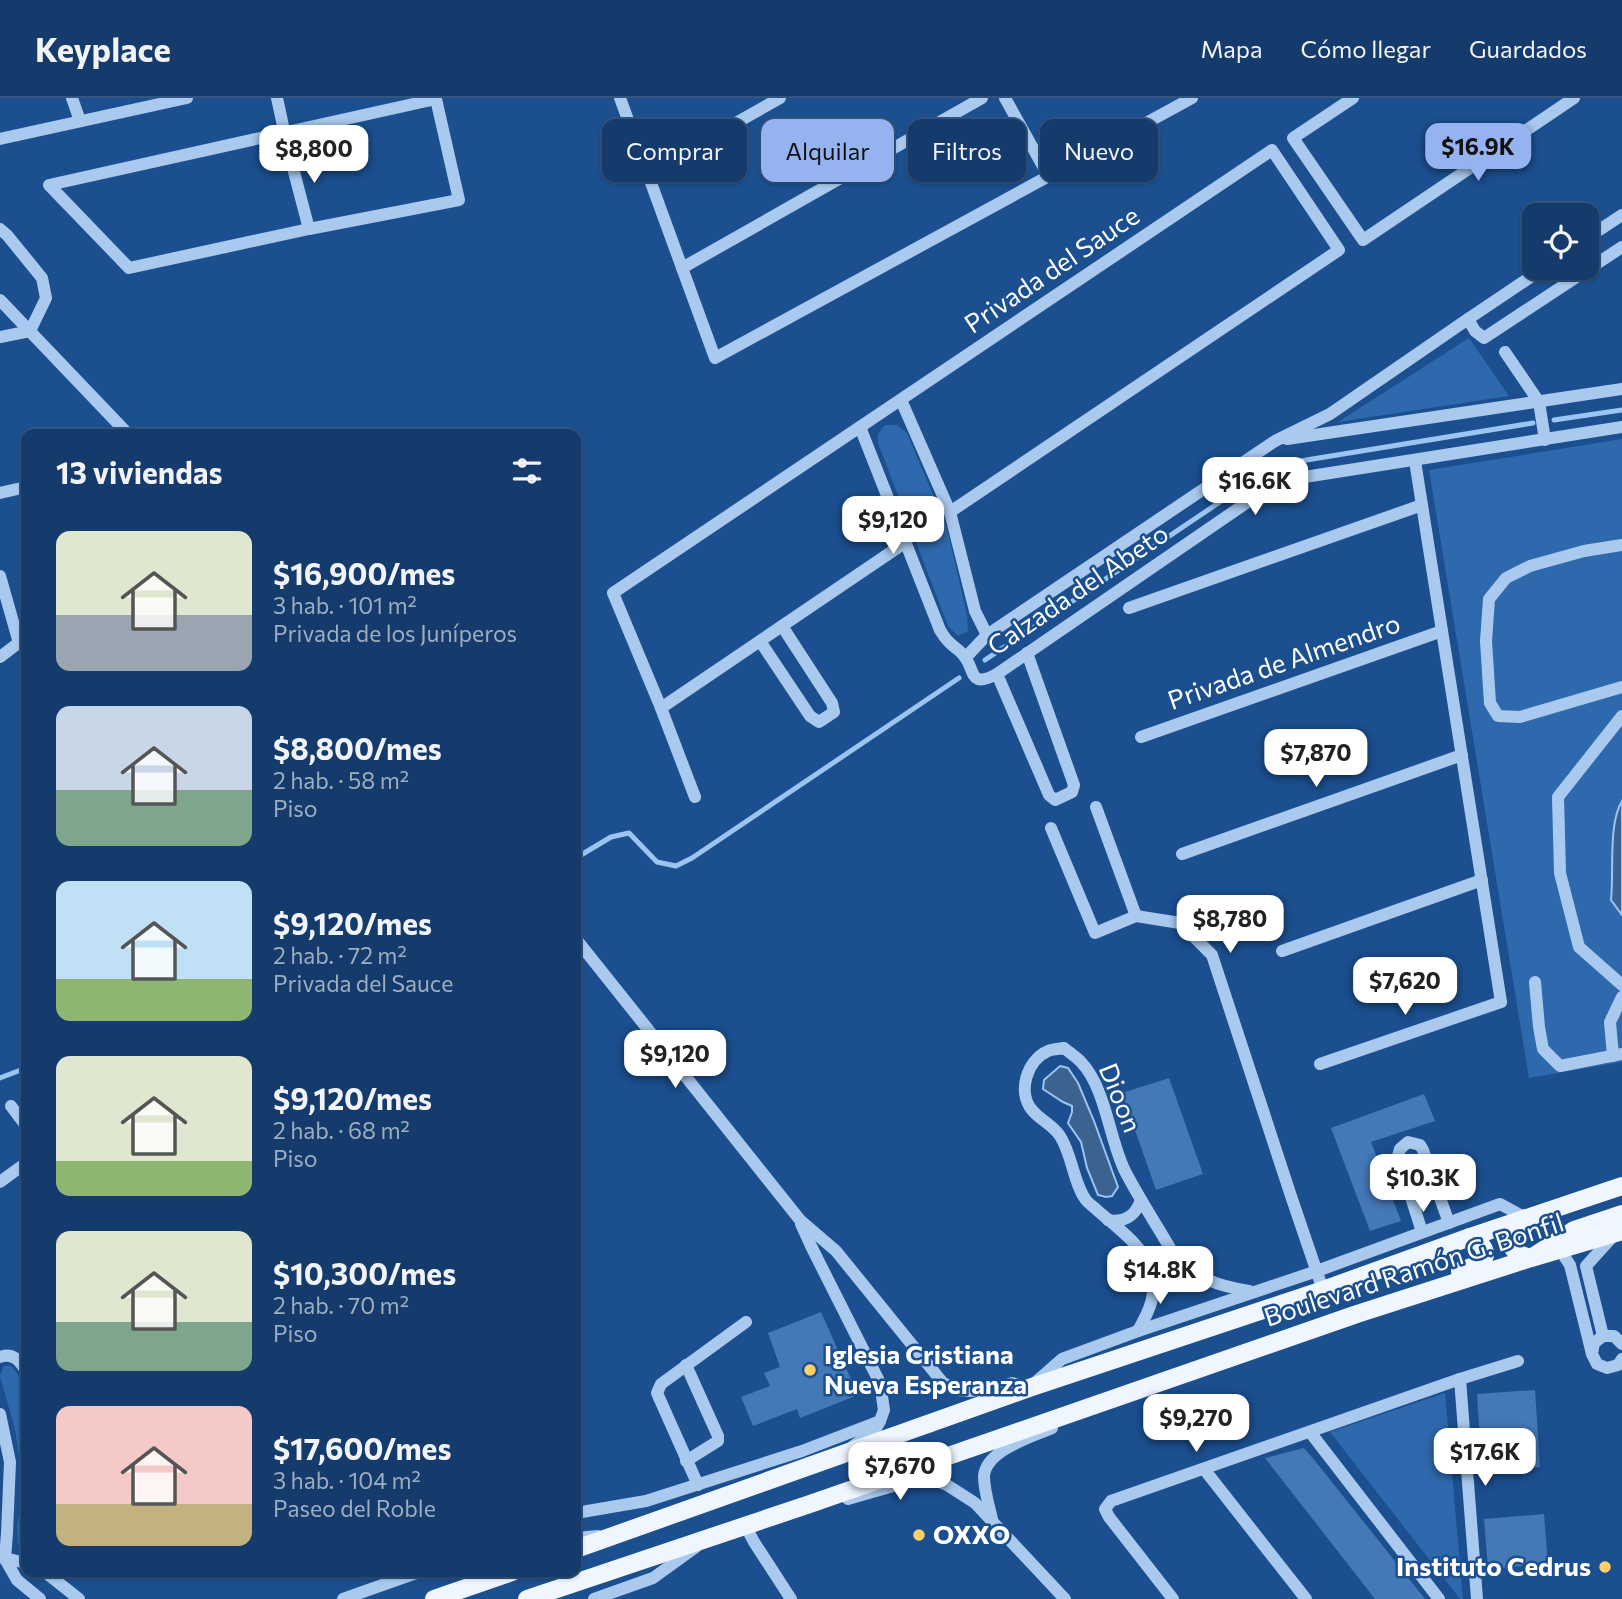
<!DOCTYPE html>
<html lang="es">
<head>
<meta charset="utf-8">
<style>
  :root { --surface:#143b6b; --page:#214673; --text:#f1f3f6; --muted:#9dadc1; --line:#33557e; --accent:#95b2f1 }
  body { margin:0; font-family:Commissioner,sans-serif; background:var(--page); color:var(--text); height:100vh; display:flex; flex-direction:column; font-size:26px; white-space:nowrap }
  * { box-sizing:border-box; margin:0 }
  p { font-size:23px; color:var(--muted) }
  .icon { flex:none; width:38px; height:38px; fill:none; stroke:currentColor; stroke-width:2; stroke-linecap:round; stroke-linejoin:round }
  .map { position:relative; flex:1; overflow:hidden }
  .sheet { position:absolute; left:21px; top:331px; width:560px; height:1148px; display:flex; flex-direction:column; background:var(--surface); border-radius:14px; box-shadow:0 2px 5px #0004,0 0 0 2px var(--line) }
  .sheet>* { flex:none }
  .guide { position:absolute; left:602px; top:21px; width:665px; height:63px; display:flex; gap:14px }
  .buttons { position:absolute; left:1522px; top:105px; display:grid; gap:14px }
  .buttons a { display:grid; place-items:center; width:77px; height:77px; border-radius:14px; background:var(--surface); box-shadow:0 2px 5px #0004,0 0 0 2px var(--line); font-size:35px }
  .price { position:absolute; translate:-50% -60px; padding:0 16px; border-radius:14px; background:#fff; color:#222; font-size:23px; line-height:46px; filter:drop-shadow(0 2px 4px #0008) }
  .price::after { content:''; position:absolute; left:50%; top:42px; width:21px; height:16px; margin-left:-10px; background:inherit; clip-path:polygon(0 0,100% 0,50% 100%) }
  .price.active { background:var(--accent); color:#111 }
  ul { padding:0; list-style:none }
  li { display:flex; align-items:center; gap:21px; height:175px; padding:0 35px }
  li span { display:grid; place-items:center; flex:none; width:196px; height:140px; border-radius:14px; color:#555 }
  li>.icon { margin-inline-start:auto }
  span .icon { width:84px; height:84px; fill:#fffc; stroke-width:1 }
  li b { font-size:30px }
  h2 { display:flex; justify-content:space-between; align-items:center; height:84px; padding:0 35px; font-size:30px }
  .chip { padding:0 24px; border-radius:14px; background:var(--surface); box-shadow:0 2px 5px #0004,0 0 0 2px var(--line); font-size:24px; line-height:63px }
  .chip.active { background:var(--accent); color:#111 }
  header { display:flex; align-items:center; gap:42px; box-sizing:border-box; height:98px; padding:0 35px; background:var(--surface); border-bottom:2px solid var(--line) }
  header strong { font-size:33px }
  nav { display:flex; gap:38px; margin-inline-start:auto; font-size:24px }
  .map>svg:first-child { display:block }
  .green { fill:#2e69ad }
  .water { fill:#3c6290; stroke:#9cc4f0; stroke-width:2 }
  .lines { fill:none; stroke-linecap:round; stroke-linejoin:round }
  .stream { stroke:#9cc4f0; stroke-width:5 }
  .building { fill:#4478b7 }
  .minor { stroke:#a9c9ee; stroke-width:12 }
  .major { stroke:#f0f6ff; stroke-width:18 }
  .poi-dot { fill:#ffd166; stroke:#1b4f8f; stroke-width:2.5 }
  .labels { text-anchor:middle; stroke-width:5; stroke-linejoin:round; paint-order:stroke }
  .street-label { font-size:26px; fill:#fff; stroke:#1b4f8f }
  .poi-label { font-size:26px; font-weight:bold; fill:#fff; stroke:#1b4f8f; text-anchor:start }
</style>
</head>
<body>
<header>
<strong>Keyplace</strong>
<nav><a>Mapa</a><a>Cómo llegar</a><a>Guardados</a></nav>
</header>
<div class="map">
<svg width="1622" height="1501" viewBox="0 0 1622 1501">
  <rect width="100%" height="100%" fill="#1b4f8f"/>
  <g class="green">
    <polygon points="1469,240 1509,298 1338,324"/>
    <polygon points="885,327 897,327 907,335 947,430 967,517 968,533 958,538 948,528 878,345 878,336"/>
    <polygon points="1622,341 1622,964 1529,980 1429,372"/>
    <polygon points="4,1268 11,1268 19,1278 26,1294 26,1452 18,1447 17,1429 23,1387 15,1331 0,1278"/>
    <polygon points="1445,1295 1463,1501 1460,1501 1330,1334"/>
  </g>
  <g class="water">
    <path d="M1622,703v114l-11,-15c3,-27 -3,-77 11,-99z"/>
    <polygon points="1060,968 1068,970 1078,985 1094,1023 1118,1089 1112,1098 1106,1099 1098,1097 1087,1070 1081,1044 1068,1025 1072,1014 1072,1008 1063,1004 1043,991 1044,982"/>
  </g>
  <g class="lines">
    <g class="stream">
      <polyline points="1554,322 1622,312"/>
      <polyline points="985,562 1266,373 1282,366 1533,325"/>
      <polyline points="576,760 611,739 629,735 657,764 676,768 692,760 959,580"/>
      <polyline points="0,980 26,970"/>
    </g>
  </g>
  <g class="building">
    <polygon points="1169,980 1203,1076 1156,1092 1122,995"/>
    <polygon points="1424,996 1435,1023 1371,1044 1401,1123 1370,1133 1331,1030"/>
    <polygon points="821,1214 858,1297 800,1320 797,1311 753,1328 741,1299 770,1288 764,1275 780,1269 768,1235"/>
    <polygon points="1535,1292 1540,1369 1482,1373 1477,1296"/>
    <polygon points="1304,1350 1316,1364 1425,1501 1375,1501 1265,1360"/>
    <polygon points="1544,1416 1548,1466 1488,1471 1484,1421"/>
  </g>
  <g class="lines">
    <g class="minor">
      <polyline points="72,0 80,23"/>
      <polyline points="277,0 288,51 309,131"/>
      <polyline points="620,0 715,260 1192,0"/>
      <polyline points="1005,0 1049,79"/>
      <polyline points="1353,0 1293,40 1363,142 1574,0"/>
      <polygon points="436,1 459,102 309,131 129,170 49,87"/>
      <polyline points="0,41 187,0"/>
      <polyline points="647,75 780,0"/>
      <polyline points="0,131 7,137 42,180 46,200 30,233 0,239"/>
      <polyline points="1587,140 1622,117"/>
      <polyline points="682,170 982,0"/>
      <polyline points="1544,170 1468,221 1475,233 1484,240 1622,149"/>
      <polyline points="0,202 128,336"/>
      <polyline points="1505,254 1539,304 1545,342"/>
      <polyline points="901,302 950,414 975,513 987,537"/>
      <path d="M860,329l80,203c3,5 6,10 11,14 4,4 10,7 13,12 12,14 4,33 33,18l274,-188 21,-7 330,-52"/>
      <polyline points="1287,341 1622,291"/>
      <polyline points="0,395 26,389"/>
      <polyline points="1622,447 1584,453 1530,468 1506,480 1489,501 1486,543 1490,605 1498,618 1520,619 1622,589"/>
      <polyline points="0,478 19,545"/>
      <polyline points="1129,510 1422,407"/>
      <polyline points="760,543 810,618 819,624 834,614 832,605 782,528"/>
      <polyline points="0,559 25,540"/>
      <polyline points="966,559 987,537 1275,343 1330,316 1468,221"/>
      <polyline points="997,576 1049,697 1055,702 1072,694 1074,687 1027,555"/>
      <polyline points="661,610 906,444"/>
      <polyline points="1622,618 1558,699 1560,775 1579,849 1622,887"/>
      <polyline points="1141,639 1442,533"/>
      <polyline points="695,699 661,610 613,495 1272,52 1339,152 950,414"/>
      <polyline points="1096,709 1136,818"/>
      <polyline points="1051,730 1095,835 1136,818 1180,825 1212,857 1291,1098 1323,1192"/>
      <polyline points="1182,756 1462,657"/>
      <polyline points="576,841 800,1122 836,1153 943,1285 958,1292 968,1293 994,1292 1012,1285 1029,1290 1062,1261 1138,1233 1317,1173 1500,1106 1526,1120"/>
      <polyline points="1282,853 1482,782"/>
      <polyline points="1535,884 1539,929 1543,951 1560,968 1622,956"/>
      <polyline points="1613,958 1610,924 1622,899"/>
      <polyline points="1320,966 1501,904 1415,363"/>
      <polyline points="11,1008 26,1028"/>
      <polyline points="0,1084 26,1065"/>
      <path d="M1108,1122c17,3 27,-4 33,-20"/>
      <polyline points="801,1126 812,1150 880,1285 884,1312 880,1323 875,1332 853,1348"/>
      <polyline points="1422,1134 1398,1058 1400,1051 1408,1044 1420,1047 1423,1052 1449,1125"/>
      <polyline points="1560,1152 1570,1167 1592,1256"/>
      <polyline points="1150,1169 1174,1157"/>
      <path d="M1138,1233c11,-20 20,-37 13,-61 -8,-24 -34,-43 -53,-59 -4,-4 -9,-7 -12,-11 -12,-15 -14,-46 -26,-64 -7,-11 -20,-16 -28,-26 -15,-18 -5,-50 16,-59 5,-2 11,-2 16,-3 6,5 12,9 17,14 25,26 28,77 44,109 15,29 33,56 49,84 26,25 41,30 75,36"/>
      <polyline points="1603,1238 1586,1168 1615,1136"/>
      <polyline points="1622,1246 1614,1238 1603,1238 1594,1245 1592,1256 1597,1266 1607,1270 1618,1267 1622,1261"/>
      <path d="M0,1259c13,-5 20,4 26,14"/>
      <polyline points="1460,1281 1477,1501"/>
      <polyline points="0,1316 10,1364 7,1435 5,1461 17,1482 40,1501"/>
      <polyline points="1310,1334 1439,1501"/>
      <polyline points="686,1363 718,1343 718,1338 686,1267"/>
      <polyline points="1204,1371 1306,1501"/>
      <polyline points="576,1380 577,1379"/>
      <polyline points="698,1387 657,1295 661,1286 746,1224"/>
      <polyline points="848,1401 914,1382 937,1383 947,1387 975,1405 1065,1501"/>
      <polyline points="576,1415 646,1403 802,1353 880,1323"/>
      <path d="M992,1421c-3,-13 -8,-29 -8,-43 2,-26 48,-39 68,-48"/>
      <polyline points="745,1427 754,1444 791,1501"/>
      <polyline points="576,1440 598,1438"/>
      <polyline points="0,1459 26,1465"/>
      <polyline points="45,1474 79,1501"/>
      <polyline points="343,1501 419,1474"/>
      <polyline points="594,1501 653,1480 696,1449"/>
      <polyline points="1173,1501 1109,1419 1105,1411 1111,1403 1460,1281 1518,1263"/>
    </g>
    <g class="major">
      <path d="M1526,1120l-15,16c-1,17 5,20 20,24l43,-28 48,-16"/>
      <path d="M1460,1173c5,-2 13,-4 18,-7 15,-9 3,-23 -8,-27"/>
      <polyline points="576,1451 1029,1290 1323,1192 1470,1139 1622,1088"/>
      <polyline points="434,1501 512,1474"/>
      <polyline points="527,1501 807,1407 1357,1216 1531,1160 1622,1133"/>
    </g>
  </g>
  <g class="poi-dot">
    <circle cx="810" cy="1272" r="7"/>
    <circle cx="919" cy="1437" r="7"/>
    <circle cx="1605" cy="1469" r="7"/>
  </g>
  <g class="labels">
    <g class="street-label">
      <text transform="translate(1052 172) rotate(-34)" y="9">Privada del Sauce</text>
      <text transform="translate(1078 492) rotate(-34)" y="9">Calzada del Abeto</text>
      <text transform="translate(1284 564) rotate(-19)" y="9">Privada de Almendro</text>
      <text transform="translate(1120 1000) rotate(68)" y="9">Dioon</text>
      <text transform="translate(1414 1172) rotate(-18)" y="9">Boulevard Ramón G. Bonfil</text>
    </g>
    <g class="poi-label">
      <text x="824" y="1266">Iglesia Cristiana<tspan x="824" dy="30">Nueva Esperanza</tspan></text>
      <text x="933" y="1446">OXXO</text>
      <text x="1591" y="1478" text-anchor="end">Instituto Cedrus</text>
    </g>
  </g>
</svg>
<div class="buttons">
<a><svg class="icon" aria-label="locate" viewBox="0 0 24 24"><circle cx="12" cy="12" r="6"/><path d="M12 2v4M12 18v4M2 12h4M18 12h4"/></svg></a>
</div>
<b class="price active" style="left:1478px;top:85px">$16.9K</b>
<b class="price" style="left:314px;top:87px">$8,800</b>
<b class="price" style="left:1255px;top:419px">$16.6K</b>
<b class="price" style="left:893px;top:458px">$9,120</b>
<b class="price" style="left:1316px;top:691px">$7,870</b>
<b class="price" style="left:1230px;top:857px">$8,780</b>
<b class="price" style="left:1405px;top:919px">$7,620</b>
<b class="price" style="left:675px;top:992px">$9,120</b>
<b class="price" style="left:1423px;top:1116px">$10.3K</b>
<b class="price" style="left:1160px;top:1208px">$14.8K</b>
<b class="price" style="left:1196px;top:1356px">$9,270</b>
<b class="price" style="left:1485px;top:1390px">$17.6K</b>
<b class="price" style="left:900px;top:1404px">$7,670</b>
<div class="guide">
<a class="chip">Comprar</a>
<a class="chip active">Alquilar</a>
<a class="chip">Filtros</a>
<a class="chip">Nuevo</a>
</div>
<section class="sheet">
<h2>13 viviendas<svg class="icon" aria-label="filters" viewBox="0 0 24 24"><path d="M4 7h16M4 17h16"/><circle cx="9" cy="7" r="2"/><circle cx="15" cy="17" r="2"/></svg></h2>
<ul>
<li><span style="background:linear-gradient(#dfe7d0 60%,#9aa5b1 0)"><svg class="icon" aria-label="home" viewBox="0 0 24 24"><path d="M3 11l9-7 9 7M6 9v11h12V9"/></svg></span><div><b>$16,900/mes</b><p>3 hab. · 101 m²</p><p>Privada de los Juníperos</p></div></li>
<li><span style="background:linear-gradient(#c9d6e8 60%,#7fa58c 0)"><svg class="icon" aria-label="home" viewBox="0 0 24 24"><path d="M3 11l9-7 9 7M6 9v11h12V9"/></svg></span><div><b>$8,800/mes</b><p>2 hab. · 58 m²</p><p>Piso</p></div></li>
<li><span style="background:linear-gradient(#bfe0f5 70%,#8fb573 0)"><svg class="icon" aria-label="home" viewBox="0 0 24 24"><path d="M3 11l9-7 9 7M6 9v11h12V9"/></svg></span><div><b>$9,120/mes</b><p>2 hab. · 72 m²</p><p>Privada del Sauce</p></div></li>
<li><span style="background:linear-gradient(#dfe7d0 75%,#8fb573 0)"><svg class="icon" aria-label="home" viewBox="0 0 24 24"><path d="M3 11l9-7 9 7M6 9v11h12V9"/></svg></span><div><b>$9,120/mes</b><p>2 hab. · 68 m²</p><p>Piso</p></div></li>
<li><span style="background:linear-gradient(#dfe7d0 65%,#7fa58c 0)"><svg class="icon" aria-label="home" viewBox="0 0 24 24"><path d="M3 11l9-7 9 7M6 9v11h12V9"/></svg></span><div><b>$10,300/mes</b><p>2 hab. · 70 m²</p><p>Piso</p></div></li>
<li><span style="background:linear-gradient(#f6c9c9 70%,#c2b280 0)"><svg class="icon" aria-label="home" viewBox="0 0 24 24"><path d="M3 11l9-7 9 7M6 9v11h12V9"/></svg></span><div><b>$17,600/mes</b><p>3 hab. · 104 m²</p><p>Paseo del Roble</p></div></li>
</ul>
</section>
</div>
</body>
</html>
